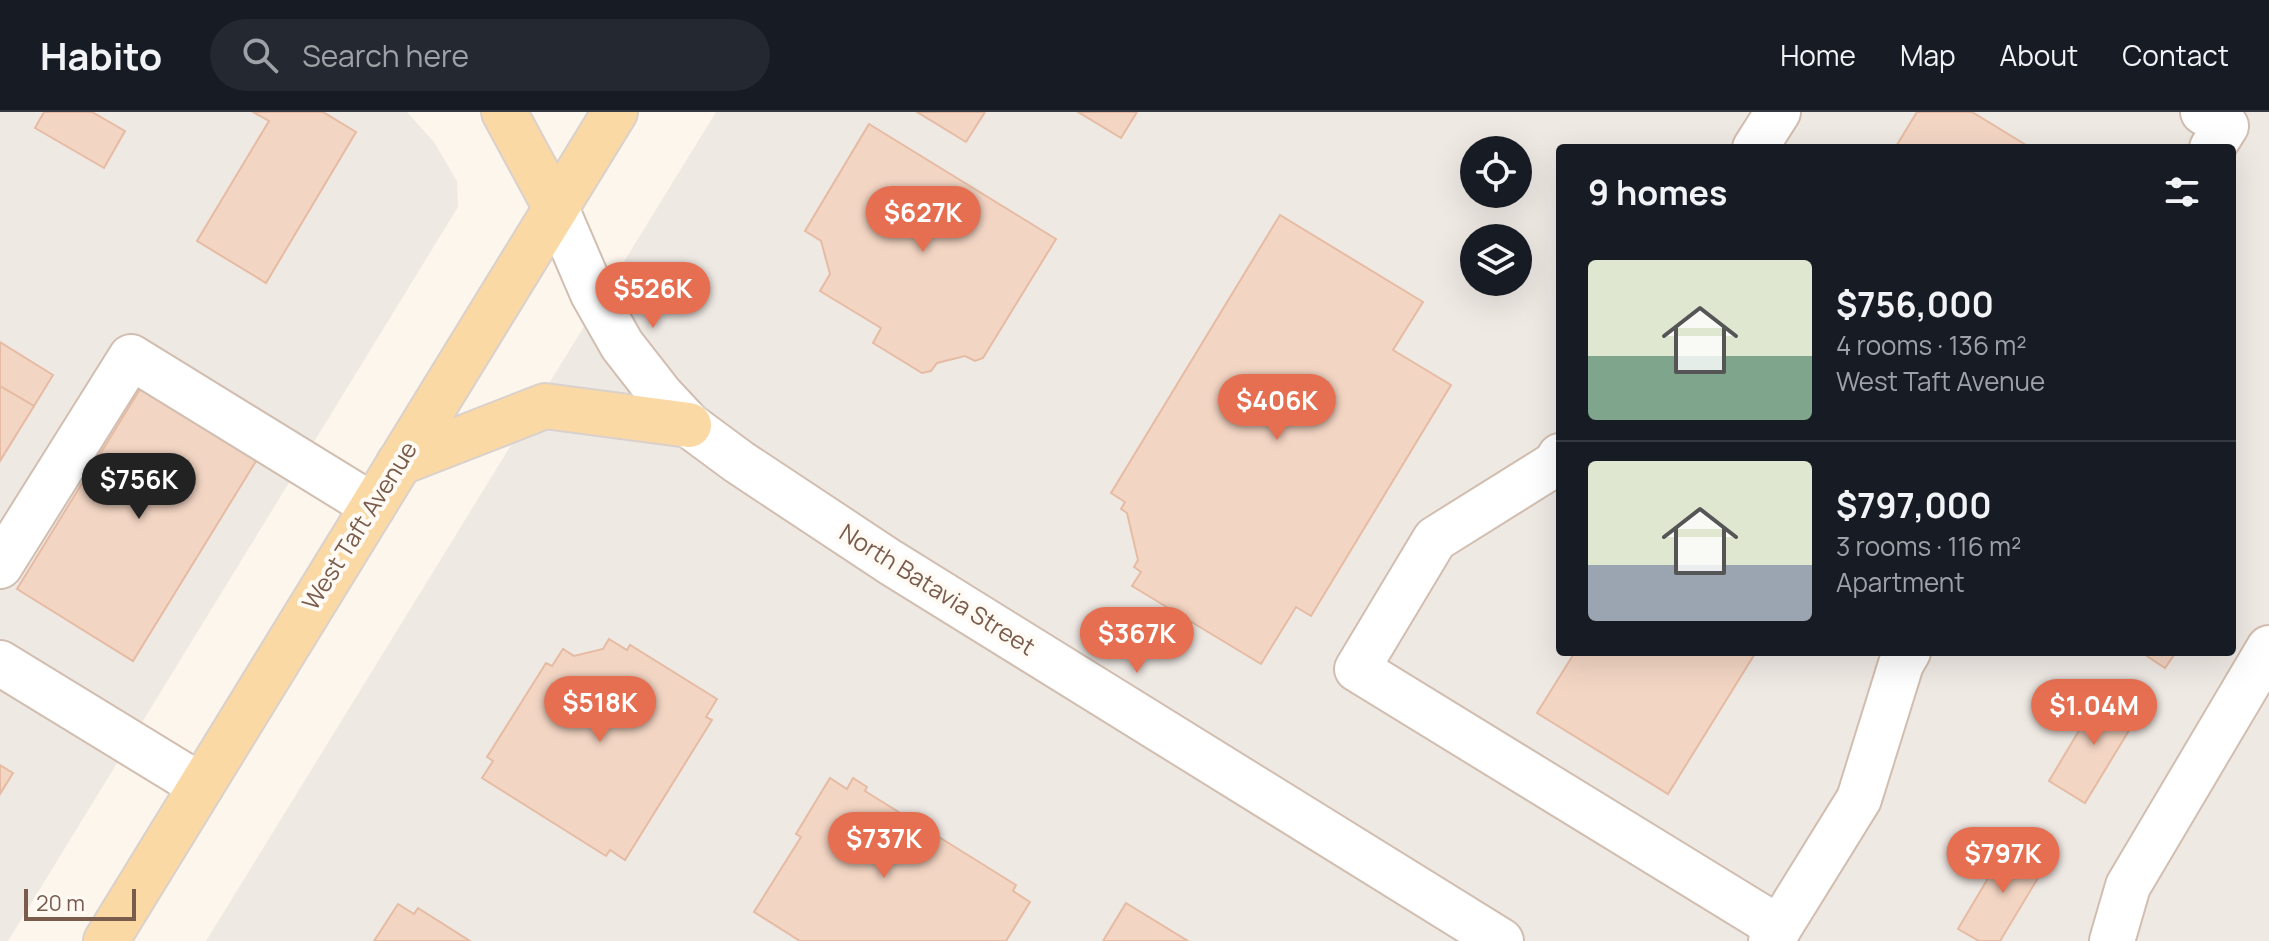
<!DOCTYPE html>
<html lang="en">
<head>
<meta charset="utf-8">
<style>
  :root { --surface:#171b24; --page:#242831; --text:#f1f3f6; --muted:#9ea1a6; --line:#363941; --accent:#e76f51 }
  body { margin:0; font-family:Manrope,sans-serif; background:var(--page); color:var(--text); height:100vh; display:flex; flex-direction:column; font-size:30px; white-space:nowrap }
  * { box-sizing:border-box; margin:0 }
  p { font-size:26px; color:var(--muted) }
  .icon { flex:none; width:44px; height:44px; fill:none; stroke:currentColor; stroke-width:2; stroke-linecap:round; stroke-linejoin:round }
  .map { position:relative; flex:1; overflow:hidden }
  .details { position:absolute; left:1556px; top:32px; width:680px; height:512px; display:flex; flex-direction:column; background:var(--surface); border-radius:8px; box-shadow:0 8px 32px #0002 }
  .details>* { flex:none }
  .tools { position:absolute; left:1460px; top:24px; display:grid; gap:16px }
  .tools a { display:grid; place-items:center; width:72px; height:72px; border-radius:50%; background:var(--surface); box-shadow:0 8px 32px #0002; font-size:40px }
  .scale { position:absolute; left:24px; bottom:20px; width:112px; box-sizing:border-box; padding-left:8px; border:4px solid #7a5c4d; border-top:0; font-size:22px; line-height:28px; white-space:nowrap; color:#7a5c4d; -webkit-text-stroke:6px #fffaf3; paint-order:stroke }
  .price { position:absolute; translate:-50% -68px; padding:0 18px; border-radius:28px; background:var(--accent); color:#fff; font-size:26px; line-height:52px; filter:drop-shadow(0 2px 4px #0008) }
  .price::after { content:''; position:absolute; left:50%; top:48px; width:24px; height:18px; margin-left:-12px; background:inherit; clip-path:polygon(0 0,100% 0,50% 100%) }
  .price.active { background:#222; color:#fff }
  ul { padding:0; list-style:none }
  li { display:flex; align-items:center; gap:24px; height:200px; padding:0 32px }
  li+li { border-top:2px solid var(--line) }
  li span { display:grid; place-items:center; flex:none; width:224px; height:160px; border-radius:8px; color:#555 }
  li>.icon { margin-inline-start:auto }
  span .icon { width:96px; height:96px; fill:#fffc; stroke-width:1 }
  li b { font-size:34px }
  h2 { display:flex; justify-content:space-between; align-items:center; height:96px; padding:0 32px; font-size:34px }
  header { display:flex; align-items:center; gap:48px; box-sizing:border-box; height:112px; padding:0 40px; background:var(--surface); border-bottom:2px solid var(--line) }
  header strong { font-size:38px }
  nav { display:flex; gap:44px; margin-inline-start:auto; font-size:28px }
  .search { width:560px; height:72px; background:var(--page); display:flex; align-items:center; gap:20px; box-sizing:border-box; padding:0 28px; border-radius:44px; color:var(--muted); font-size:30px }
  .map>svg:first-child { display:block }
  .industrial { fill:#efe9e4; fill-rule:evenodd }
  .building { fill:#f3d5c3; stroke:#e6bba3; stroke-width:2 }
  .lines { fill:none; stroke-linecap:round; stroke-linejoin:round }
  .minor-casing { stroke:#d1beb0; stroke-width:48 }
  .major-casing { stroke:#dad1cd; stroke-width:48 }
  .minor { stroke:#fff; stroke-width:44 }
  .major { stroke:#fbd9a5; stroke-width:44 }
  .labels { text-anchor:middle; stroke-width:8; stroke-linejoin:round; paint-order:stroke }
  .street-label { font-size:24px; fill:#7a5c4d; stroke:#fffaf3 }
</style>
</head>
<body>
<header>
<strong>Habito</strong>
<div class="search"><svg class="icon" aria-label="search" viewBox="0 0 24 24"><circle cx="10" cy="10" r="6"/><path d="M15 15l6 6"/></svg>Search here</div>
<nav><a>Home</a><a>Map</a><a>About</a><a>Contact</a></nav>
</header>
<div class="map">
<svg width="2269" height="829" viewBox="0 0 2269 829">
  <rect width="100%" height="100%" fill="#fdf6ec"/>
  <g class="industrial">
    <polygon points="0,0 407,0 434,30 457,69 458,95 8,829 0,829"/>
    <path d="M716,0h1553v829h-2063zM1560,36h672v504h-672zM1474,38h44v44h-44zM1474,126h44v44h-44z"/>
  </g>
  <g class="building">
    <polygon points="44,0 92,0 125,19 104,56 35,16"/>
    <polygon points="253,0 323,0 356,20 266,171 197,129 269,9"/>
    <polygon points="917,0 985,0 966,30"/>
    <polygon points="1078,0 1137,0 1121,26"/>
    <polygon points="1917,0 1972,0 2031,36 1895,36"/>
    <polygon points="869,12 1056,127 983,246 975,249 965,244 937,251 931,259 922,261 873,231 881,216 820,179 830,162 821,129 805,119"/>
    <polygon points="1280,103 1423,190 1393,238 1451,273 1311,504 1296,495 1261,552 1132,474 1141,460 1134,455 1138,448 1127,401 1121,397 1125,390 1111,381"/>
    <polygon points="0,230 53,263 34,294 0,274"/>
    <polygon points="145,269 261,341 133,549 17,477"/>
    <polygon points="0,274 34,294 0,349"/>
    <polygon points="609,527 627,538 630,533 717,587 706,605 712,608 625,748 610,738 606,744 482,666 493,649 487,645 546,551 552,554 563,537 574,544 603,537"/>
    <polygon points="1575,540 1756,540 1668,682 1537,601"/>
    <polygon points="2141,540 2176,540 2165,556"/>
    <polygon points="2102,580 2139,602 2085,691 2049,669"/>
    <polygon points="0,653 13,661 0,682"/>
    <polygon points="830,666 847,677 853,666 867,675 865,679 1016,773 1013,779 1030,790 1006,829 800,829 754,800 801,725 796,722"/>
    <polygon points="2010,729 2047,751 2000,829 1979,829 1958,817"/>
    <polygon points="1126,791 1188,829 1103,829"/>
    <polygon points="398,792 414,802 418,796 470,829 374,829"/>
  </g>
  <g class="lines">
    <defs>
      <g id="minor">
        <polyline points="2203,0 2226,14 2212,36"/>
        <polyline points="1755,36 1778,0"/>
        <polyline points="556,96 593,182 622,233 661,283 689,313 739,350 890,450 1501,829"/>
        <polyline points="1560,344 1555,352 1435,427 1357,557 1779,816"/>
        <polyline points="0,454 131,245 373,394"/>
        <polyline points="0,551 201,674"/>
        <polyline points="1771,829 1859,687 1901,552 1908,540"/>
        <polyline points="2112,829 2128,774 2269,536"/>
      </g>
      <g id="major">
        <polyline points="504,0 556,96"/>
        <polyline points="399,351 545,294 689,313"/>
        <polyline points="106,829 615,0"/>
      </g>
    </defs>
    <use href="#minor" class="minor-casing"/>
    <use href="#major" class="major-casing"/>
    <use href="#minor" class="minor"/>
    <use href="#major" class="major"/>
  </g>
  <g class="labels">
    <g class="street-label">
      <text transform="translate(360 414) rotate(-58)" y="8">West Taft Avenue</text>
      <text transform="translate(937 478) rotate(32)" y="8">North Batavia Street</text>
    </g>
  </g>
</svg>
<div class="tools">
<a><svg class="icon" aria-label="locate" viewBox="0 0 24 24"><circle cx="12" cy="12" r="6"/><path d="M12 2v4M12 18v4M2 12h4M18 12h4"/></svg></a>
<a><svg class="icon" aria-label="layers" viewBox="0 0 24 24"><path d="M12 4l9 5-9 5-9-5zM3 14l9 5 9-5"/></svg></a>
</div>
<div class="scale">20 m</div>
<b class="price" style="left:923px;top:142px">$627K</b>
<b class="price" style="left:653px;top:218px">$526K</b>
<b class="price" style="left:1277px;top:330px">$406K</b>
<b class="price active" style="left:139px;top:409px">$756K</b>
<b class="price" style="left:1137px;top:563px">$367K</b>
<b class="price" style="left:600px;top:632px">$518K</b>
<b class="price" style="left:2094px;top:635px">$1.04M</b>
<b class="price" style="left:884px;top:768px">$737K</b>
<b class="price" style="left:2003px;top:783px">$797K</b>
<section class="details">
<h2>9 homes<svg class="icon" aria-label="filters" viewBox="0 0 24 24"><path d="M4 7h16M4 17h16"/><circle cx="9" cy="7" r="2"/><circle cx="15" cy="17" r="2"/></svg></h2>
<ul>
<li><span style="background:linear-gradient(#dfe7d0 60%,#7fa58c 0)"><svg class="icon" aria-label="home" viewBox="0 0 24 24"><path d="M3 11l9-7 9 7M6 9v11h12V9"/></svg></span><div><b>$756,000</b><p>4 rooms · 136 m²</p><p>West Taft Avenue</p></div></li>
<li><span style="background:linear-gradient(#dfe7d0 65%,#9aa5b1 0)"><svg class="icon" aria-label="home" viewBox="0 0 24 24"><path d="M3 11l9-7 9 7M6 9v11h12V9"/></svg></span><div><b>$797,000</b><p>3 rooms · 116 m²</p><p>Apartment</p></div></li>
</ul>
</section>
</div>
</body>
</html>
